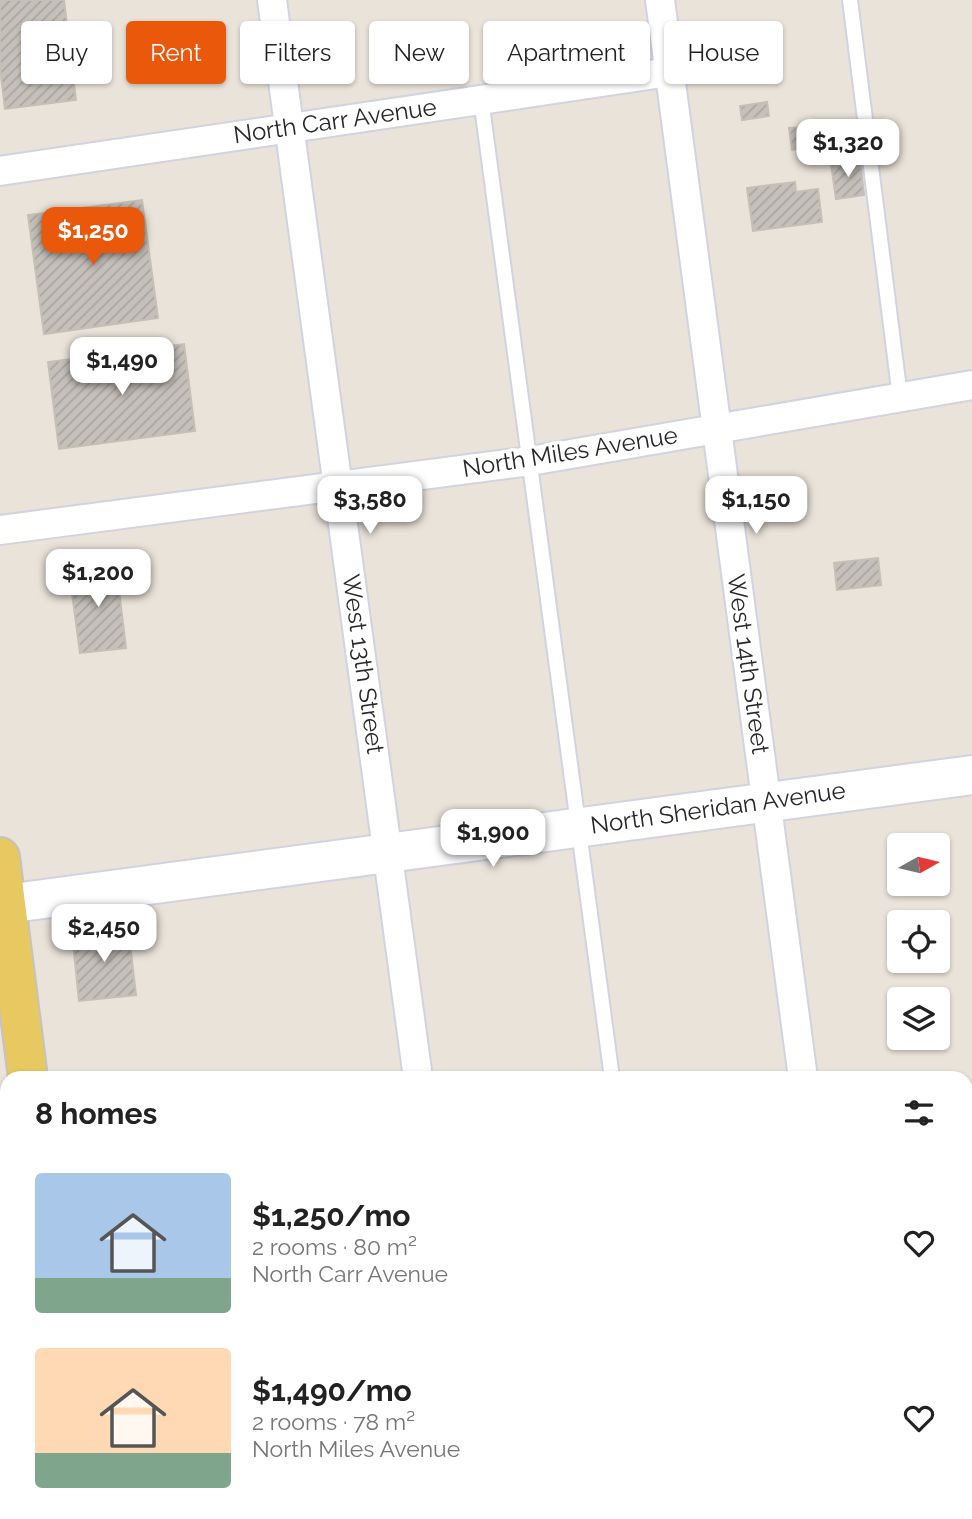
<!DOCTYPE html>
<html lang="en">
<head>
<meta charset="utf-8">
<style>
  :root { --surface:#fff; --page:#f2f2f2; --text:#222; --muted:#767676; --accent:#ea580c }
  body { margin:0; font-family:Raleway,sans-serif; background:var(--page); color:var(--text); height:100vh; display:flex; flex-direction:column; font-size:26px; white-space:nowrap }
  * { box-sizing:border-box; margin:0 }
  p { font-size:23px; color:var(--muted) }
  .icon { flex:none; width:38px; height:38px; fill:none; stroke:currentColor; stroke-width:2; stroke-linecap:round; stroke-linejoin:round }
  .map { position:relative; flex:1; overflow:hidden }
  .sheet { position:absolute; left:0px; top:1071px; width:973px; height:448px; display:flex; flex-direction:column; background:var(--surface); border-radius:21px 21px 0 0; box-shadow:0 2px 5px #0004 }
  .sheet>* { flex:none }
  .guide { position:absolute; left:21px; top:21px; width:931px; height:63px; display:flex; gap:14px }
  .needle { width:46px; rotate:82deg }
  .fabs { position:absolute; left:887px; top:833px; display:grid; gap:14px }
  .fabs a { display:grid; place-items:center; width:63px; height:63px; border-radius:7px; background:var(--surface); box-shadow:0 2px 5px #0004; font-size:35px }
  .price { position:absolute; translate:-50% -60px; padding:0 16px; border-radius:14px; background:#fff; color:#222; font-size:23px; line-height:46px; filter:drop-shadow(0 2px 4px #0008) }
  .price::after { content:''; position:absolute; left:50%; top:42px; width:21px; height:16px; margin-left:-10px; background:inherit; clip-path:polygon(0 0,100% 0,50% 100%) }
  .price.on { background:var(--accent); color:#fff }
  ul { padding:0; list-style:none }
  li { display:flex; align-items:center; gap:21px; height:175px; padding:0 35px }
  li span { display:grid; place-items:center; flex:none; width:196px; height:140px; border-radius:7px; color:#555 }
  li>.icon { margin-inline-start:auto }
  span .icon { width:84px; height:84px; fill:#fffc; stroke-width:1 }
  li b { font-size:30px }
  h2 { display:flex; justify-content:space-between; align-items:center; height:84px; padding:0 35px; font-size:30px }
  .chip { padding:0 24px; border-radius:7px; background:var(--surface); box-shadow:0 2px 5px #0004; font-size:24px; line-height:63px }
  .chip.on { background:var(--accent); color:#fff }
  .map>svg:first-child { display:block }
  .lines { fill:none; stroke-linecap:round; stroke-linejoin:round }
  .canal { stroke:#72c7e6; stroke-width:26 }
  .building { fill:url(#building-hatch); stroke:#c5bfb4; stroke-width:2 }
  .lane-casing { stroke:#d0d3e0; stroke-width:18 }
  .street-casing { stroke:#d0d3e0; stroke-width:32 }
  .secondary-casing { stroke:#d0d3e0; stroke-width:42 }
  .primary-casing { stroke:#c3c3c3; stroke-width:42 }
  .lane { stroke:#fff; stroke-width:14 }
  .street { stroke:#fff; stroke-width:28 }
  .secondary { stroke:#fff; stroke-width:38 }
  .primary { stroke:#e7c861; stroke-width:38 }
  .labels { text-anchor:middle; stroke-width:7; stroke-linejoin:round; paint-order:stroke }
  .street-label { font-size:24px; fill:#282828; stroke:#fff }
</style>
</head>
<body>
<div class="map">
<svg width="972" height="1519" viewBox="0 0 972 1519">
  <defs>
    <pattern id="building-hatch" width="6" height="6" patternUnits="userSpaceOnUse" patternTransform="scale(1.75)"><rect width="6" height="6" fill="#c5c0ba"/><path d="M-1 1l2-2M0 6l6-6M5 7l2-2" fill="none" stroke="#a9a5a0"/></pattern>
  </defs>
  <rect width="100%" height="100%" fill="#eae3da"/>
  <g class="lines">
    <g class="canal">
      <polyline points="0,1267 7,1316"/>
      <polyline points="42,1512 44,1519"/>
    </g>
  </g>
  <g class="building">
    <polygon points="0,0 64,0 76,100 5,109 0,68"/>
    <polygon points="767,102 769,116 742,120 740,106"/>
    <polygon points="804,127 807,148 792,150 789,128"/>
    <polygon points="860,160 864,195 836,199 831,164"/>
    <polygon points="795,182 796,192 818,189 822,222 753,231 747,188"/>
    <polygon points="142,200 158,318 44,334 28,215"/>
    <polygon points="184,344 195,431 59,449 48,362"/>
    <polygon points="878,558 881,585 837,590 834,563"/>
    <polygon points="116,565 126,648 80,653 69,571"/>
    <polygon points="128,926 136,995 79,1001 72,933"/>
    <polygon points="356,1512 445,1512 446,1519 357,1519"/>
  </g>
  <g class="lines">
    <defs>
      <g id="lane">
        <polyline points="850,0 900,397"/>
        <polyline points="481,99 612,1078"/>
        <polyline points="966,1328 972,1327"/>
        <polyline points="0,1417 7,1418"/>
        <polyline points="667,1512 668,1519"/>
      </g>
      <g id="street">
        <polyline points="272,0 418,1078"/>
        <polyline points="660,0 803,1078"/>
        <polyline points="0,171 669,72"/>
        <polyline points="0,530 530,461 972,385"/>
        <polyline points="475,1512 476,1519"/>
        <polyline points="859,1512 860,1519"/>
        <polyline points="935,1519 972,1514"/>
      </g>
      <polyline id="secondary" points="6,904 972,775"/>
      <g id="primary">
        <polyline points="0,857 28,1078"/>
        <polyline points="85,1512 86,1519"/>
      </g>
    </defs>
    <use href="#lane" class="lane-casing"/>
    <use href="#street" class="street-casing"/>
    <use href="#secondary" class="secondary-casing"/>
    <use href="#primary" class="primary-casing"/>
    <use href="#lane" class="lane"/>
    <use href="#street" class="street"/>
    <use href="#secondary" class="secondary"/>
    <use href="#primary" class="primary"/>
  </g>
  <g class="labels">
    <g class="street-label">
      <text transform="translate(335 121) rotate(-8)" y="8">North Carr Avenue</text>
      <text transform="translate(570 452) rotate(-9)" y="8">North Miles Avenue</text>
      <text transform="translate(363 664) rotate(82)" y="8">West 13th Street</text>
      <text transform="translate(748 664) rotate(82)" y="8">West 14th Street</text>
      <text transform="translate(718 808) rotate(-8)" y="8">North Sheridan Avenue</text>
    </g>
  </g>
</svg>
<div class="fabs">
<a><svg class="needle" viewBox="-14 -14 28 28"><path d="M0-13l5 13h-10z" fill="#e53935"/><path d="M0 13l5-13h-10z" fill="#767676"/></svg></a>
<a><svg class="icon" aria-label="locate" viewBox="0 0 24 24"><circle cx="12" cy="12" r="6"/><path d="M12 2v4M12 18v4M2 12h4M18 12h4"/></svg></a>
<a><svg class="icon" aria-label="layers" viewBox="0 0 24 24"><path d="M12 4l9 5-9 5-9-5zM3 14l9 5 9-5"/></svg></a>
</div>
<b class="price" style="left:848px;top:179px">$1,320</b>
<b class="price on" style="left:93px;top:267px">$1,250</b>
<b class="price" style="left:122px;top:397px">$1,490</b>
<b class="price" style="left:370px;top:536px">$3,580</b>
<b class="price" style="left:756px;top:536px">$1,150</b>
<b class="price" style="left:98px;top:609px">$1,200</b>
<b class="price" style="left:493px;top:869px">$1,900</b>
<b class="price" style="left:104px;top:964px">$2,450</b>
<div class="guide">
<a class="chip">Buy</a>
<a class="chip on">Rent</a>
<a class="chip">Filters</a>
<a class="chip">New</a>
<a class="chip">Apartment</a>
<a class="chip">House</a>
</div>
<section class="sheet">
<h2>8 homes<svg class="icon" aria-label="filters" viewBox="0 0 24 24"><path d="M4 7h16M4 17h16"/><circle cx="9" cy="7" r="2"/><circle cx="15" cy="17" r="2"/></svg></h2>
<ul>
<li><span style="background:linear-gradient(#a9c7e8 75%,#7fa58c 0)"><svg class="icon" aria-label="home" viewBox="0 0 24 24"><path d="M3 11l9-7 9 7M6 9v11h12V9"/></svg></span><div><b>$1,250/mo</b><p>2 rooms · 80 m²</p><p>North Carr Avenue</p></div><svg class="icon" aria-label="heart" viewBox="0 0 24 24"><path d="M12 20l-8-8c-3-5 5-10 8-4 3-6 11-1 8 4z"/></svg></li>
<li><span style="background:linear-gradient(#ffd9b3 75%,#7fa58c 0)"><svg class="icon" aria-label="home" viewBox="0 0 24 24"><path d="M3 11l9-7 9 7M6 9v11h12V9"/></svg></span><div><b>$1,490/mo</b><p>2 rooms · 78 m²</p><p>North Miles Avenue</p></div><svg class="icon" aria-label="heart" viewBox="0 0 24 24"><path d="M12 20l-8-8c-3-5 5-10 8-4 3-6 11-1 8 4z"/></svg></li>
</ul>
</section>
</div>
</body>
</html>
